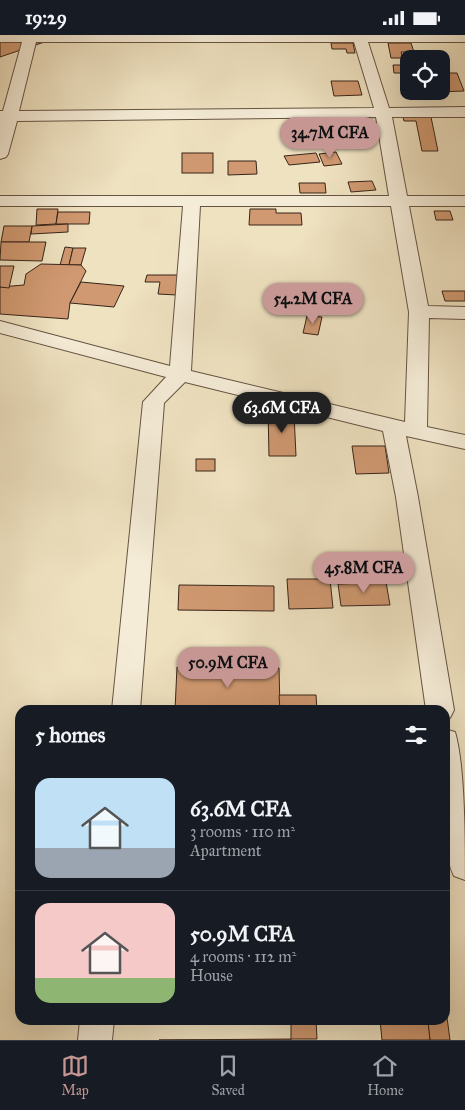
<!DOCTYPE html>
<html lang="en">
<head>
<meta charset="utf-8">
<style>
  :root { --surface:#171b24; --page:#20242c; --text:#f1f3f6; --muted:#9ea1a6; --line:#363941; --accent:#c59692 }
  body { margin:0; font-family:"IM FELL Great Primer",serif; background:var(--page); color:var(--text); height:100vh; display:flex; flex-direction:column; font-size:19px; white-space:nowrap }
  * { box-sizing:border-box; margin:0 }
  p { font-size:16px; color:var(--muted) }
  .icon { flex:none; width:28px; height:28px; fill:none; stroke:currentColor; stroke-width:2; stroke-linecap:round; stroke-linejoin:round }
  .map { position:relative; flex:1; overflow:hidden }
  .panel { position:absolute; left:15px; top:670px; width:435px; height:320px; display:flex; flex-direction:column; background:var(--surface); border-radius:15px; box-shadow:0 5px 20px #0002 }
  .panel>* { flex:none }
  .fabs { position:absolute; left:400px; top:15px; display:grid; gap:10px }
  .fabs a { display:grid; place-items:center; width:50px; height:50px; border-radius:10px; background:var(--surface); box-shadow:0 5px 20px #0002; font-size:25px }
  .price { position:absolute; translate:-50% -42px; padding:0 11px; border-radius:18px; background:var(--accent); color:#111; font-size:16px; line-height:32px; filter:drop-shadow(0 1px 2px #0008) }
  .price::after { content:''; position:absolute; left:50%; top:30px; width:15px; height:11px; margin-left:-8px; background:inherit; clip-path:polygon(0 0,100% 0,50% 100%) }
  .price.on { background:#222; color:#fff }
  ul { padding:0; list-style:none }
  li { display:flex; align-items:center; gap:15px; height:125px; padding:0 20px }
  li+li { border-top:1px solid var(--line) }
  li span { display:grid; place-items:center; flex:none; width:140px; height:100px; border-radius:15px; color:#555 }
  li>.icon { margin-inline-start:auto }
  span .icon { width:60px; height:60px; fill:#fffc; stroke-width:1 }
  li b { font-size:21px }
  h2 { display:flex; justify-content:space-between; align-items:center; height:60px; padding:0 20px; font-size:21px }
  .status { display:flex; justify-content:space-between; align-items:center; height:35px; padding:0 25px; background:var(--surface); direction:ltr }
  .status svg { height:14px; fill:currentColor }
  .tabs { display:flex; justify-content:space-around; align-items:center; height:70px; border-top:1px solid var(--line); background:var(--surface); font-size:14px; color:var(--muted) }
  .tabs a { display:grid; justify-items:center; gap:2px }
  .tabs .on { color:var(--accent) }
  .map>svg:first-child { display:block }
  .building { fill:#d09971; stroke:#382518 }
  .lines { fill:none; stroke-linecap:round; stroke-linejoin:round }
  .street-casing { stroke:#665442; stroke-width:2 }
  .street { fill:#f5ecd7; fill-rule:evenodd }
</style>
</head>
<body>
<div class="status"><b>19:29</b><svg viewBox="0 0 49 12"><path d="M0 12V9h3v3zM5 12V6h3v6zM10 12V3h3v9zM15 12V0h3v12zM26 1h20v11H26zM47 4h2v5h-2z"/></svg></div>
<div class="map">
<svg width="465" height="1005" viewBox="0 0 465 1005">
  <rect width="100%" height="100%" fill="#efe2c1"/>
  <filter id="stains"><feTurbulence type="fractalNoise" baseFrequency=".004" numOctaves="4"/><feColorMatrix values="0 0 0 0 .2 0 0 0 0 .09 0 0 0 0 .02 0 0 0 .5 -.17"/></filter>
  <radialGradient id="worn" r=".72"><stop offset=".6" stop-color="#630" stop-opacity="0"/><stop offset="1" stop-color="#630" stop-opacity=".3"/></radialGradient>
  <g class="building">
    <polygon points="0,0 65,0 0,22"/>
    <polygon points="331,8 353,8 355,18 347,18 346,14 332,14"/>
    <polygon points="388,8 411,8 414,17 401,17 403,23 391,23"/>
    <polygon points="393,30 409,30 409,38 394,38"/>
    <polygon points="441,38 457,38 464,56 436,57 441,56"/>
    <polygon points="331,46 358,46 362,60 334,61"/>
    <polygon points="403,82 431,82 438,116 422,116 416,86 404,86"/>
    <polygon points="343,89 364,89 368,105 347,105"/>
    <polygon points="336,117 342,129 324,131 319,119"/>
    <rect x="182" y="118" width="31" height="20"/>
    <polygon points="316,118 320,127 289,130 284,121"/>
    <polygon points="228,126 256,126 257,139 228,140"/>
    <polygon points="372,146 376,155 351,157 348,147"/>
    <polygon points="299,148 325,148 326,158 300,158"/>
    <polygon points="37,174 58,174 56,189 36,190"/>
    <polygon points="250,174 276,174 276,178 301,178 302,190 249,190"/>
    <polygon points="434,176 450,176 453,185 436,185"/>
    <polygon points="58,177 90,177 89,189 56,189"/>
    <polygon points="68,189 68,197 31,199 32,191"/>
    <polygon points="4,191 32,191 29,207 1,207"/>
    <polygon points="1,207 46,207 42,226 0,225"/>
    <polygon points="65,212 73,213 69,230 60,230"/>
    <polygon points="73,213 86,213 81,230 69,230"/>
    <polygon points="41,229 81,230 86,236 70,268 68,284 0,279 0,252 24,250 26,239"/>
    <polygon points="0,231 14,231 9,253 0,252"/>
    <polygon points="147,240 179,240 177,260 158,259 160,247 145,247"/>
    <polygon points="81,247 124,251 114,272 70,268"/>
    <polygon points="442,256 465,256 465,266 445,266"/>
    <polygon points="307,281 322,282 318,300 303,298"/>
    <polygon points="268,375 294,379 296,421 269,421"/>
    <polygon points="352,411 385,411 389,438 356,439"/>
    <rect x="196" y="424" width="19" height="12"/>
    <polygon points="287,544 330,544 333,573 289,574"/>
    <polygon points="386,547 390,570 341,571 338,549"/>
    <polygon points="179,550 274,551 274,576 178,575"/>
    <polygon points="177,632 279,633 280,675 175,675"/>
    <polygon points="279,660 316,660 317,675 280,675"/>
    <polygon points="445,967 450,1005 430,1005 427,985 445,985"/>
    <polygon points="291,985 316,985 317,1004 291,1004"/>
    <polygon points="380,985 428,987 430,1005 382,1005"/>
    <polygon points="291,1004 291,1005 159,1005"/>
  </g>
  <g class="lines">
    <defs>
      <g id="street">
        <path d="M0,0h465v7h-97l21,66 76,-1v10h-73l15,79h58v10h-56l19,100 37,1v12l-36,-1 -2,109 38,8v14l-59,-13 12,61 36,213 -4,8 -5,1v-9h-19l-30,-213 -13,-66 -198,-49 -21,21 -24,307h-28l31,-308 23,-25 -166,-44v-12l170,45 13,-160h-183v-10h389l-13,-79 -359,4 -9,33 -2,3 -6,2v-48h3l19,-69h-22zM36,7h318l20,66 -355,3zM200,171h191l18,106 -4,110 -214,-51z"/>
        <path d="M445,694l10,3c10,33 10,110 10,148l-11,-4c-16,-33 -9,-108 -9,-147z"/>
        <polygon points="80,985 114,985 112,1005 78,1005"/>
      </g>
    </defs>
    <use href="#street" class="street-casing"/>
    <use href="#street" class="street"/>
  </g>
  <rect width="100%" height="100%" filter="url(#stains)"/>
  <rect width="100%" height="100%" fill="url(#worn)"/>
</svg>
<div class="fabs">
<a><svg class="icon" aria-label="locate" viewBox="0 0 24 24"><circle cx="12" cy="12" r="6"/><path d="M12 2v4M12 18v4M2 12h4M18 12h4"/></svg></a>
</div>
<b class="price" style="left:330px;top:124px">34.7M CFA</b>
<b class="price" style="left:313px;top:290px">54.2M CFA</b>
<b class="price on" style="left:282px;top:399px">63.6M CFA</b>
<b class="price" style="left:364px;top:559px">45.8M CFA</b>
<b class="price" style="left:228px;top:654px">50.9M CFA</b>
<section class="panel">
<h2>5 homes<svg class="icon" aria-label="filters" viewBox="0 0 24 24"><path d="M4 7h16M4 17h16"/><circle cx="9" cy="7" r="2"/><circle cx="15" cy="17" r="2"/></svg></h2>
<ul>
<li><span style="background:linear-gradient(#bfe0f5 70%,#9aa5b1 0)"><svg class="icon" aria-label="home" viewBox="0 0 24 24"><path d="M3 11l9-7 9 7M6 9v11h12V9"/></svg></span><div><b>63.6M CFA</b><p>3 rooms · 110 m²</p><p>Apartment</p></div></li>
<li><span style="background:linear-gradient(#f6c9c9 75%,#8fb573 0)"><svg class="icon" aria-label="home" viewBox="0 0 24 24"><path d="M3 11l9-7 9 7M6 9v11h12V9"/></svg></span><div><b>50.9M CFA</b><p>4 rooms · 112 m²</p><p>House</p></div></li>
</ul>
</section>
</div>
<nav class="tabs">
<a class="on"><svg class="icon" aria-label="map" viewBox="0 0 24 24"><path d="M3 6l6-2 6 2 6-2v14l-6 2-6-2-6 2zM9 4v14M15 6v14"/></svg>Map</a>
<a><svg class="icon" aria-label="saved" viewBox="0 0 24 24"><path d="M7 4h10v16l-5-4-5 4z"/></svg>Saved</a>
<a><svg class="icon" aria-label="home" viewBox="0 0 24 24"><path d="M3 11l9-7 9 7M6 9v11h12V9"/></svg>Home</a>
</nav>
</body>
</html>
